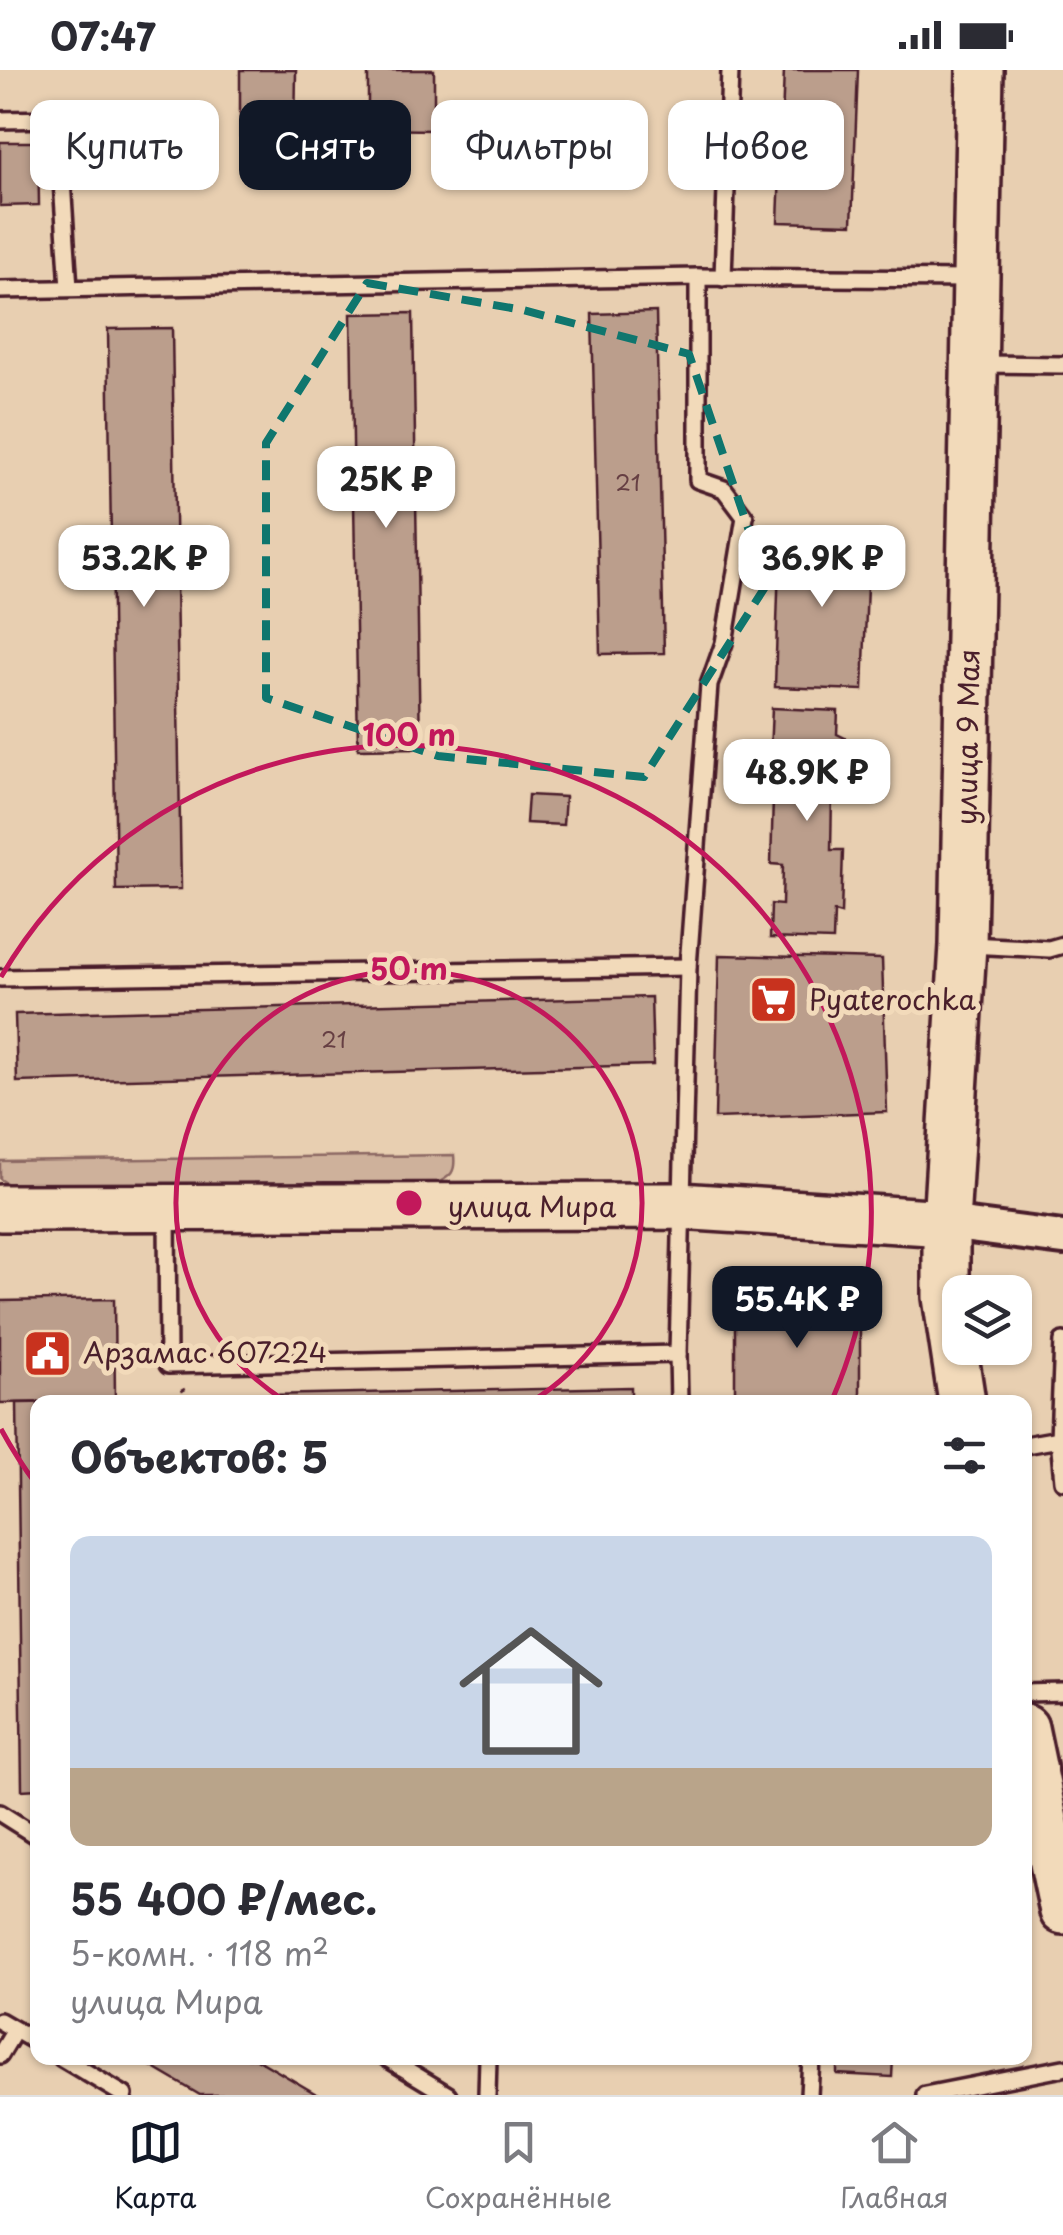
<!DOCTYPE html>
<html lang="ru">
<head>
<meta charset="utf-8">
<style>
  :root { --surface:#fff; --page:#f7f7f7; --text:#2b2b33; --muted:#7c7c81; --line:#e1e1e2; --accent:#111827 }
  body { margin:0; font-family:"Playpen Sans",sans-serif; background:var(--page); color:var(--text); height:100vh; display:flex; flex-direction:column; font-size:38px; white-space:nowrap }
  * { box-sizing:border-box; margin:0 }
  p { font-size:32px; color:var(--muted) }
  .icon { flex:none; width:55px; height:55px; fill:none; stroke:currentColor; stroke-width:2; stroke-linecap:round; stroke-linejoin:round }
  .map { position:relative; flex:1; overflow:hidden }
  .details { position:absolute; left:30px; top:1325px; width:1002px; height:670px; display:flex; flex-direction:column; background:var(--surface); border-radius:20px; box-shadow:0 2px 8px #0004 }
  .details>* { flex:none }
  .hud { position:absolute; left:30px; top:30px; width:1005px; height:90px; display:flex; gap:20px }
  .fabs { position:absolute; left:942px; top:1205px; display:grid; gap:20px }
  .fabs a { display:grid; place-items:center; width:90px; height:90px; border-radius:20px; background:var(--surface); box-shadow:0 2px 8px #0004; font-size:50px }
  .price { position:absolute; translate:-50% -85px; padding:0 22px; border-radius:20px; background:#fff; color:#222; font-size:32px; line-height:65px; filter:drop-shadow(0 2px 5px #0008) }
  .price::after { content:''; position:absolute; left:50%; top:60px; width:30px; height:22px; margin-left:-15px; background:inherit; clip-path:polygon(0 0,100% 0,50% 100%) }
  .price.selected { background:var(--accent); color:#fff }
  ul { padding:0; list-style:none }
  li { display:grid; align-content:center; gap:20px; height:530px; padding:0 40px }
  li+li { border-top:2px solid var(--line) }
  li span { display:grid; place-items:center; height:310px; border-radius:20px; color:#555 }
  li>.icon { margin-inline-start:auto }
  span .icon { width:180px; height:180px; fill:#fffc; stroke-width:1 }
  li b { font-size:42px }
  h2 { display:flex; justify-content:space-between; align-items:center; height:120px; padding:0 40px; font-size:42px }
  .tag { padding:0 35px; border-radius:20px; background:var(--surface); box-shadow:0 2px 8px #0004; font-size:35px; line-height:90px }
  .tag.selected { background:var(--accent); color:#fff }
  .status { display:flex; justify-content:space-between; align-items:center; height:70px; padding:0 50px; background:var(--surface); direction:ltr }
  .status svg { height:28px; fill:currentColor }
  .dock { display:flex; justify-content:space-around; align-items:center; height:140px; border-top:2px solid var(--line); background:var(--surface); font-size:28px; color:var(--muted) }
  .dock a { display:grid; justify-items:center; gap:5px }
  .dock .selected { color:var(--accent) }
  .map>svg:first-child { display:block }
  .green { fill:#ceb19b; stroke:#8c6863; stroke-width:2.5 }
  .building { fill:#bb9e8c; stroke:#4a1f2b; stroke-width:2.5 }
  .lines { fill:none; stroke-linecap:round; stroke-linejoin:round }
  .lane-casing { stroke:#4a1f2b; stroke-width:22 }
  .street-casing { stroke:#4a1f2b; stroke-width:40 }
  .secondary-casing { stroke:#4a1f2b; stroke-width:52 }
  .path { stroke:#4a1f2b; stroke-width:5; stroke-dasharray:2.5 8; stroke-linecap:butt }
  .lane { stroke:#f2daba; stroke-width:15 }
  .street { stroke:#f2daba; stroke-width:32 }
  .secondary { stroke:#f2daba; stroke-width:45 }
  .marked { fill:none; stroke:#0f766e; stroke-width:8; stroke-dasharray:20 12; stroke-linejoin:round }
  .ring { fill:none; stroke:#c2185b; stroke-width:5 }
  .labels { text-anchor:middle; stroke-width:10; stroke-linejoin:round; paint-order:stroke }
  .number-label { font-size:22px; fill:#663f43 }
  .street-label { font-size:28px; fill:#4a1f2b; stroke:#f2daba }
  .poi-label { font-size:28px; fill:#4a1f2b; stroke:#f2daba; text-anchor:start }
  .centre { fill:#c2185b; stroke:#f2daba; stroke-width:5 }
  .ring-label { font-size:30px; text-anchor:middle; font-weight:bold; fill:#c2185b; stroke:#f2daba; stroke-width:10; stroke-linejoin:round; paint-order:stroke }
</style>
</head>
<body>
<div class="status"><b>07:47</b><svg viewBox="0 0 49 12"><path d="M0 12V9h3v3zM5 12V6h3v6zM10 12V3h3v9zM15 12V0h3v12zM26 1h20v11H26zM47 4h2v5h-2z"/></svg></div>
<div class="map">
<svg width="1063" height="2025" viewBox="0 0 1063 2025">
  <rect width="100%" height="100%" fill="#e8cfb1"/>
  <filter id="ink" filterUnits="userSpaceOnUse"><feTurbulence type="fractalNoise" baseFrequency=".01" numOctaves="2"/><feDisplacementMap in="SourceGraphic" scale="20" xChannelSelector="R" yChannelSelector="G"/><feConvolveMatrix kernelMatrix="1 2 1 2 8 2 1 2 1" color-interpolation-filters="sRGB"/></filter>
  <g filter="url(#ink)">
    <path class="green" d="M454,1085c2,18 -3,21 -18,29h-428l-8,-5v-18z"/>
    <g class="building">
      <polygon points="240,0 296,0 295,66 240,66"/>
      <polygon points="368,0 434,0 434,60 368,59"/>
      <polygon points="784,0 858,0 852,154 778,152"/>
      <polygon points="0,72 38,72 39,135 0,136"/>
      <polygon points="656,242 664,583 600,584 592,244"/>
      <polygon points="413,243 420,678 358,679 351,244"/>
      <polygon points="172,258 181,819 116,820 108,259"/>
      <polygon points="780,460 869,463 863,620 775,617"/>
      <polygon points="772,638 838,641 837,664 845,668 843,726 832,725 831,780 843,780 841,844 834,842 833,870 770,868 771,834 782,835 783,795 771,794 773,728 787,729 789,684 770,683"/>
      <polygon points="528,725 565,727 563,755 526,753"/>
      <polygon points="719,885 882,889 887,1042 715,1048"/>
      <polygon points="651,927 653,995 17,1012 15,944"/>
      <polygon points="114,1229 115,1331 0,1333 0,1231"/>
      <polygon points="735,1231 860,1231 860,1331 735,1332"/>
      <polygon points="631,1317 631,1332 223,1332 223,1326"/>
      <polygon points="38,1332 38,1719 22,1720 17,1333 81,1332"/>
      <polygon points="137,1988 255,1988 318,2025 200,2025"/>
      <polygon points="837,1988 893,1988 892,2007 837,2004"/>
    </g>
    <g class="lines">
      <defs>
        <g id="lane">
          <polyline points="0,50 58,49 69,218"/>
          <polyline points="723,208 730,0"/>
          <polyline points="0,220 698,207 974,209"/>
          <polyline points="977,294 1063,295"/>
          <polyline points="968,875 1049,879 1063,875"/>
          <polyline points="0,908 688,897"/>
          <polyline points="167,1142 168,1295 678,1284 688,897 709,615 724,573 745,447 724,419 698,410 698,207"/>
          <polyline points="1063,1271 1059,1369 1063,1411"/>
          <polyline points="678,1284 679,1332"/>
          <polyline points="1025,1375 1059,1369"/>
          <polyline points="1025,1623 1063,1622"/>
          <polyline points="0,1743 38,1767"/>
          <polyline points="0,1951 38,1973"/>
          <polyline points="0,1985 15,1960"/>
          <polyline points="62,1988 124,2025"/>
          <polyline points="387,1988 448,2025"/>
          <polyline points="487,2025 488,1988"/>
          <polyline points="809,2025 811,1988"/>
          <polyline points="925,2025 1063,1998"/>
        </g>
        <polyline id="street" points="946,1153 1063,1168"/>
        <g id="secondary">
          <polyline points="0,1138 679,1136 946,1153"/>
          <polyline points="962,1332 946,1227 946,1153 963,875 980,0"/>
          <polyline points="1025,1658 1063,1841"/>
        </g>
      </defs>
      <use href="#lane" class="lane-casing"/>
      <use href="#street" class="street-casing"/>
      <use href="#secondary" class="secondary-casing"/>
      <polyline class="path" points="182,1319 189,1332"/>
      <use href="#lane" class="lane"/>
      <use href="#street" class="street"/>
      <use href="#secondary" class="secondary"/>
    </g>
  </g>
  <path class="marked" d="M367,213l156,27 166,44 78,230 -123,193 -206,-21 -172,-58v-255z"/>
  <g class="ring">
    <path d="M287 1332A233 233 0 1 1 531 1332"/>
    <path d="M36 1414A467 467 0 0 1 1 1359M1 907A467 467 0 0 1 832 1330"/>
  </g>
  <defs>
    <symbol id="supermarket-square" viewBox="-11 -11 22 22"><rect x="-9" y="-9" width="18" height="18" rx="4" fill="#c8321e" stroke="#f2daba"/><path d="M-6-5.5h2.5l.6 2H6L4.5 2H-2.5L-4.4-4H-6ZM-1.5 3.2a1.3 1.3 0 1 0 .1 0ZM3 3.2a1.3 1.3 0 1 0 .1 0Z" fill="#fff"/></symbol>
    <symbol id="civic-square" viewBox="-11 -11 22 22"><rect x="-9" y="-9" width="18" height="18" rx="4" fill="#c8321e" stroke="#f2daba"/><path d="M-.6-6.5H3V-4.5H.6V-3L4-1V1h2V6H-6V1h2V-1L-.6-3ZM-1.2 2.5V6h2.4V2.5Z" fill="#fff"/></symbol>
  </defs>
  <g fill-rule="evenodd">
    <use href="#supermarket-square" x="746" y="902" width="55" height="55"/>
    <use href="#civic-square" x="20" y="1256" width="55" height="55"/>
  </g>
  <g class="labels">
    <g class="number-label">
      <text x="628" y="421">21</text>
      <text x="334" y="978">21</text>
    </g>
    <g class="street-label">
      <text transform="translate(968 667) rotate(-89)" y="10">улица 9 Мая</text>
      <text x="532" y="1147">улица Мира</text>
    </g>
    <g class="poi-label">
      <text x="809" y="940">Pyaterochka</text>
      <text x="83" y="1293">Арзамас 607224</text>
    </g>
  </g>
  <circle cx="409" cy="1133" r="15" class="centre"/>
  <g class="ring-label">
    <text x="409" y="676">100 m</text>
    <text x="409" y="910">50 m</text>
  </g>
</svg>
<div class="fabs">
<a><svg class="icon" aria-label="layers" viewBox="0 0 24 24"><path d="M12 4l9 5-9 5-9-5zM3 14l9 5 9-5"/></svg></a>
</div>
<b class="price" style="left:386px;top:461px">25K ₽</b>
<b class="price" style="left:144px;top:540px">53.2K ₽</b>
<b class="price" style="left:822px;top:540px">36.9K ₽</b>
<b class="price" style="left:807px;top:754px">48.9K ₽</b>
<b class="price selected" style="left:797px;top:1281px">55.4K ₽</b>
<div class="hud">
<a class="tag">Купить</a>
<a class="tag selected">Снять</a>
<a class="tag">Фильтры</a>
<a class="tag">Новое</a>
</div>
<section class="details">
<h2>Объектов: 5<svg class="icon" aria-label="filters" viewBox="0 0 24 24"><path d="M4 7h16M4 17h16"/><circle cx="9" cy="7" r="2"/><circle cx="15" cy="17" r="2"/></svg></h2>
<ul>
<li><span style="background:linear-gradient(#c9d6e8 75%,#b9a48a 0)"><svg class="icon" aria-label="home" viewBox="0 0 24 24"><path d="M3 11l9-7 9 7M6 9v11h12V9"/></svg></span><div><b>55 400 ₽/мес.</b><p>5-комн. · 118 m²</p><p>улица Мира</p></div></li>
</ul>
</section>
</div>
<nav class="dock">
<a class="selected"><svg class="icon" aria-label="map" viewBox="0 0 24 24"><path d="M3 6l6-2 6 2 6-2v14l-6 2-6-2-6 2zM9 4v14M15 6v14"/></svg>Карта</a>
<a><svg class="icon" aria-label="saved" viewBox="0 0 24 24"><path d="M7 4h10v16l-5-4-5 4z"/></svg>Сохранённые</a>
<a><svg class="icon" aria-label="home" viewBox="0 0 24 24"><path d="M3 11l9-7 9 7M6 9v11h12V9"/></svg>Главная</a>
</nav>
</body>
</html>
